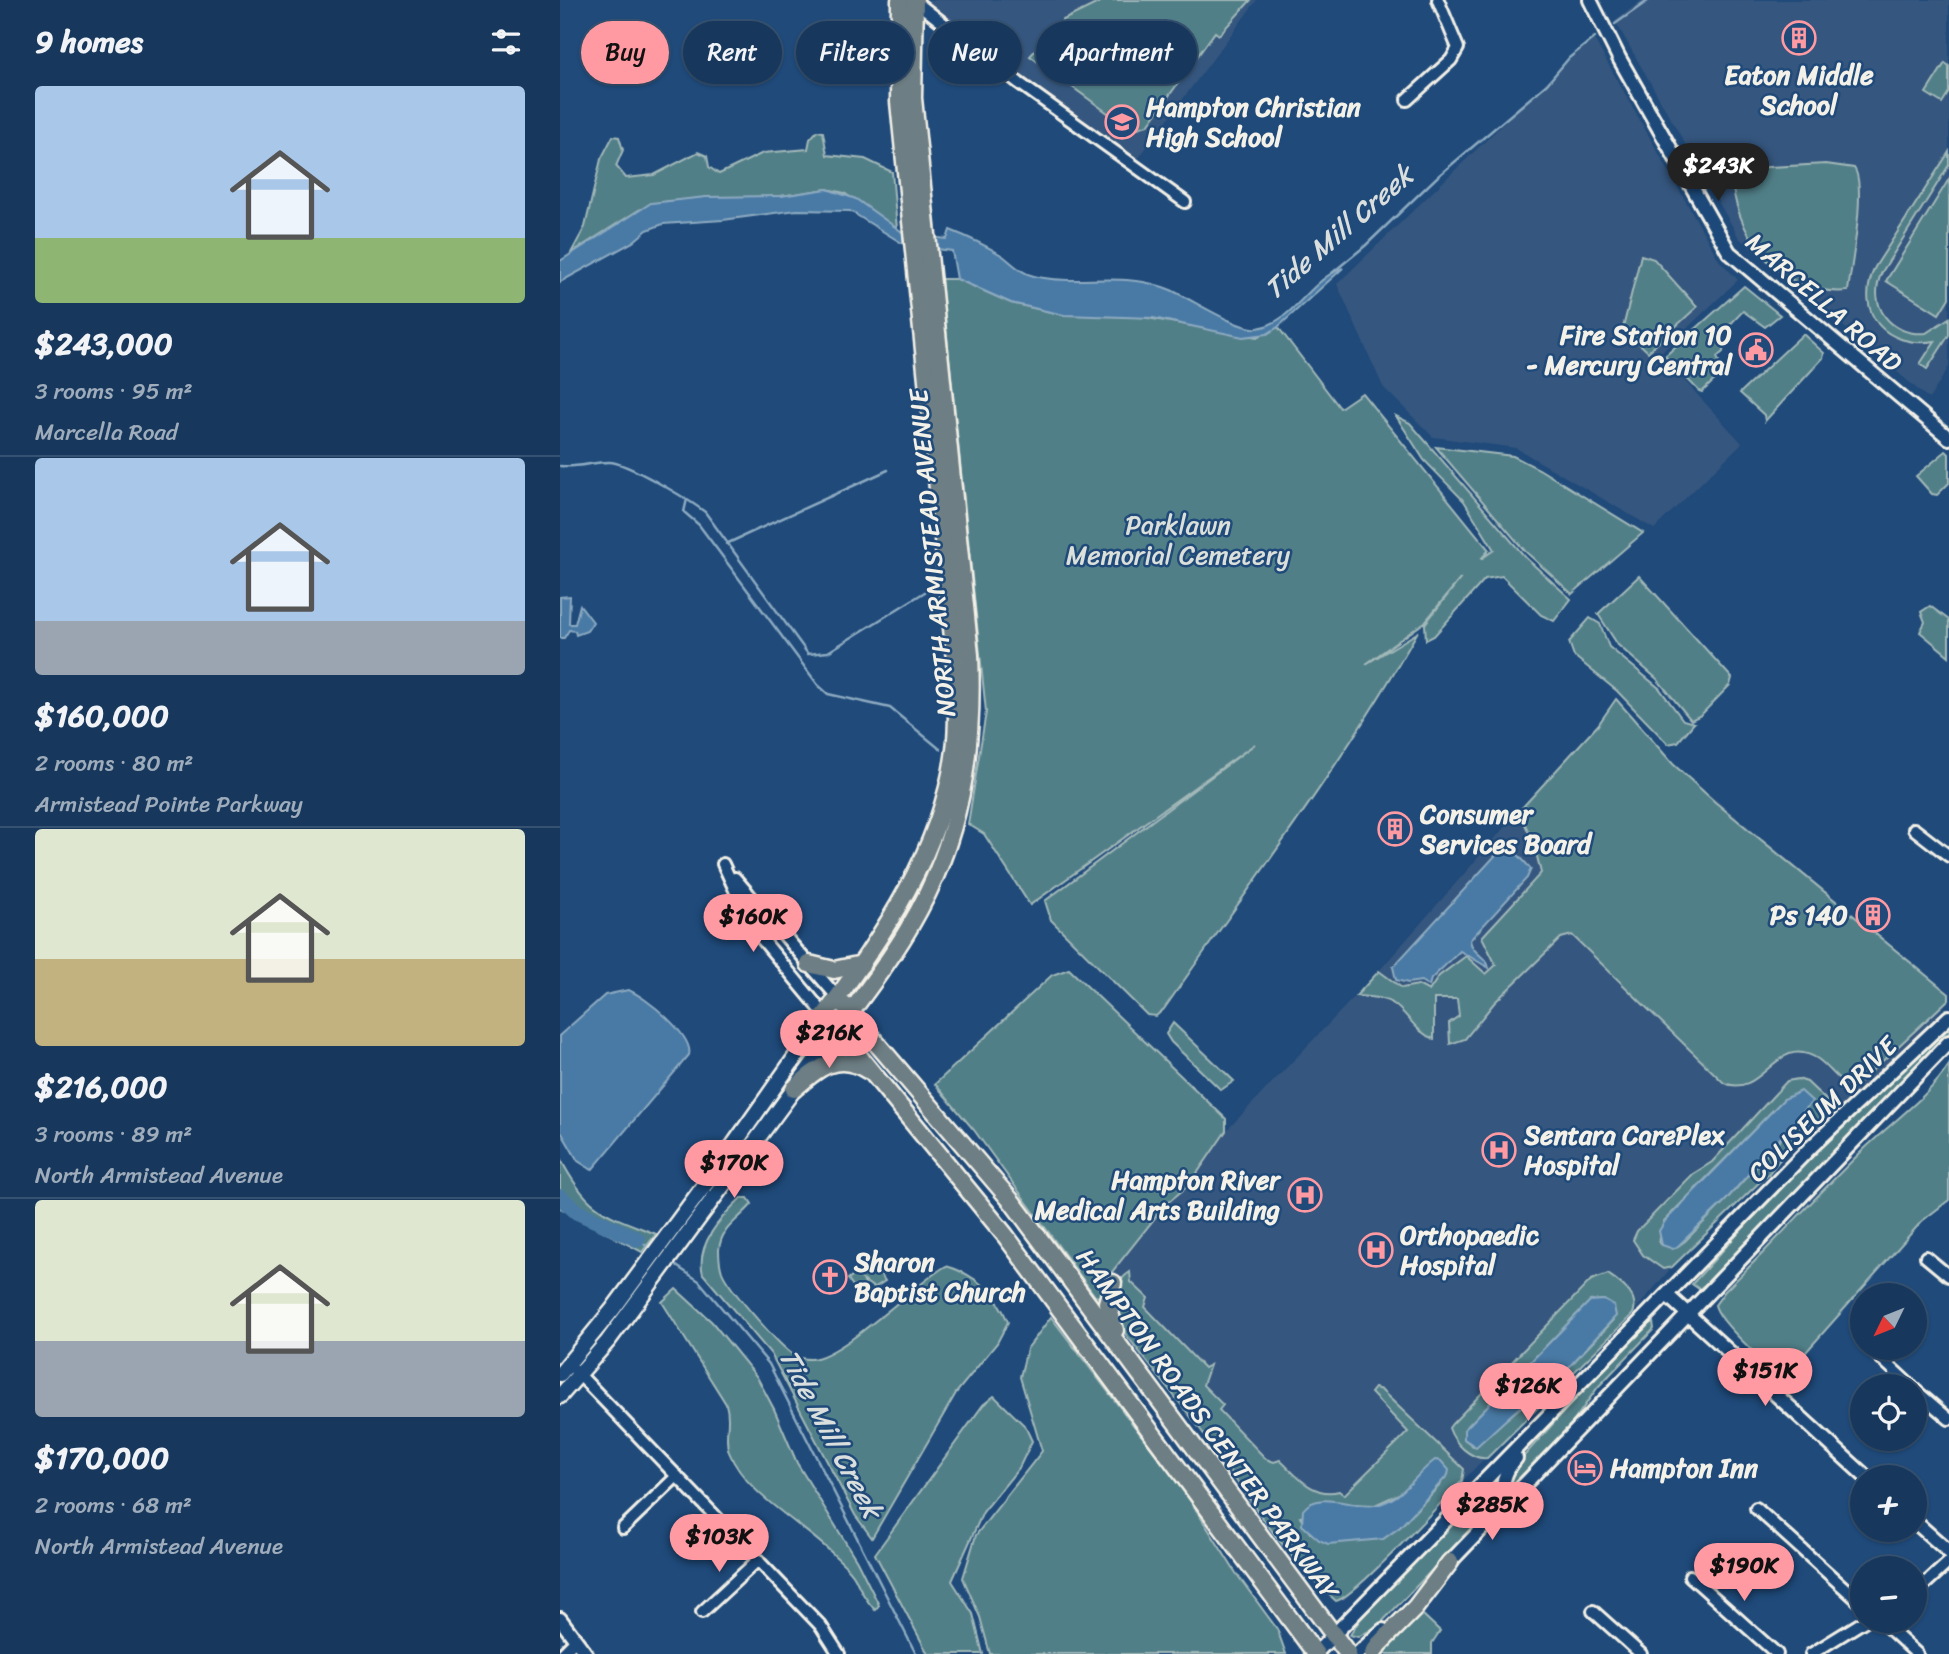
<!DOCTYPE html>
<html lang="en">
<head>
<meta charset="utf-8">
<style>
  :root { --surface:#17385c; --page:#244365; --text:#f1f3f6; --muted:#9eacbb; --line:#365272; --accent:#ff9aa2 }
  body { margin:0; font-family:Sriracha,sans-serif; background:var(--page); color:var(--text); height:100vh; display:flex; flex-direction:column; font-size:26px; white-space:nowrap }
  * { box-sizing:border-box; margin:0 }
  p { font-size:23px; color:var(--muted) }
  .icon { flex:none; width:38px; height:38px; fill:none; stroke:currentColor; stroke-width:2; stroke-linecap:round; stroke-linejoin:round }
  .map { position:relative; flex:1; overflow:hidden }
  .sheet { display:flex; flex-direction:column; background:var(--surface); width:560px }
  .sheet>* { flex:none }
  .guide { position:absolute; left:21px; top:21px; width:665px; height:63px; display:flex; gap:14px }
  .needle { width:46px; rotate:227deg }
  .controls { position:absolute; left:1290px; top:1283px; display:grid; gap:14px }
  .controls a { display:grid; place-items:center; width:77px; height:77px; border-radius:50%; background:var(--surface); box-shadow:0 2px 5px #0004,0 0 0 2px var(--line); font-size:35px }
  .price { position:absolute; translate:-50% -60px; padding:0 16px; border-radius:24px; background:var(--accent); color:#111; font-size:23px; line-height:46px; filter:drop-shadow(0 2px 4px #0008) }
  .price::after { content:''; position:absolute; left:50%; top:42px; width:21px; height:16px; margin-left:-10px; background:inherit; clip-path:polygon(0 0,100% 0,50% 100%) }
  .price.active { background:#222; color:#fff }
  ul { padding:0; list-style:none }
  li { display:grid; align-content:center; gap:14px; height:371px; padding:0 35px }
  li+li { border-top:2px solid var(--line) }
  li span { display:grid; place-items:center; height:217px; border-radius:7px; color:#555 }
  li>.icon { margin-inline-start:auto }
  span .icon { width:126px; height:126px; fill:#fffc; stroke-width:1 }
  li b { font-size:30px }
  h2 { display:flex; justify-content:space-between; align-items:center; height:84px; padding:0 35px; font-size:30px }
  .tag { padding:0 24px; border-radius:32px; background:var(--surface); box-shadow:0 2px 5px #0004,0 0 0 2px var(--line); font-size:24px; line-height:63px }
  .tag.active { background:var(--accent); color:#111 }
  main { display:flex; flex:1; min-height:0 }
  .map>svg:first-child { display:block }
  .built { fill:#35567e }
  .green { fill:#517f88; stroke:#a2b8b8; stroke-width:2; fill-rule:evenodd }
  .water { fill:#487aa5; stroke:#8daac0; stroke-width:2 }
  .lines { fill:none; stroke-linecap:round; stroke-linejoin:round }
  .stream { stroke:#8daac0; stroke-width:2.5 }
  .river { stroke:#487aa5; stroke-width:16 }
  .minor-casing { stroke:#f4f1e8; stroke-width:16 }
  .tertiary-casing { stroke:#f4f1e8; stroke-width:18 }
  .secondary-casing { stroke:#f4f1e8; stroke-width:19 }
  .primary-casing { stroke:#f4f1e8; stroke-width:21 }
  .minor { stroke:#1f4a7a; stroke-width:10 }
  .tertiary { stroke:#1f4a7a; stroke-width:12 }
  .secondary { stroke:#1f4a7a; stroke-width:14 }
  .primary { stroke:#6d7e84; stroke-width:16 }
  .labels { text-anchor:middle; stroke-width:5; stroke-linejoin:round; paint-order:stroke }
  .poi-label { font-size:26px; font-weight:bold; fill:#f4f1e8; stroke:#1f4a7a; text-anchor:start }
  .street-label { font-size:26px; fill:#f4f1e8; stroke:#1f4a7a }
  .park-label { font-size:26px; fill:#dce0da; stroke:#1f4a7a }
  .water-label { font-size:28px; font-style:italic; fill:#dadfde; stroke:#1f4a7a }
</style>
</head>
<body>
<main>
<section class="sheet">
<h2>9 homes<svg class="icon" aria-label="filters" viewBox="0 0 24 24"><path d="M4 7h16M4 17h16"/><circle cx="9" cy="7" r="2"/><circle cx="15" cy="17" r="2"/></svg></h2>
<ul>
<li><span style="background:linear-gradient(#a9c7e8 70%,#8fb573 0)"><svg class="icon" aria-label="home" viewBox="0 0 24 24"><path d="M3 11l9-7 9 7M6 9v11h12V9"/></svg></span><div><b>$243,000</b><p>3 rooms · 95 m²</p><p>Marcella Road</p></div></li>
<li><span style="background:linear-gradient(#a9c7e8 75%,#9aa5b1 0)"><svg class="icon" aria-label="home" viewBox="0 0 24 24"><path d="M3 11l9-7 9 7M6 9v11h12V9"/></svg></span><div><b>$160,000</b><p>2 rooms · 80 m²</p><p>Armistead Pointe Parkway</p></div></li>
<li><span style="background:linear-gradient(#dfe7d0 60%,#c2b280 0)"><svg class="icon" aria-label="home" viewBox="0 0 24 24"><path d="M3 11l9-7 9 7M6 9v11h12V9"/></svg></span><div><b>$216,000</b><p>3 rooms · 89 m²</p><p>North Armistead Avenue</p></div></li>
<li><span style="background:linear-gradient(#dfe7d0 65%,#9aa5b1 0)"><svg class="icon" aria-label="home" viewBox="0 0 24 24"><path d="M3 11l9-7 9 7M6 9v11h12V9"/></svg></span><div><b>$170,000</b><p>2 rooms · 68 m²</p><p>North Armistead Avenue</p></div></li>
</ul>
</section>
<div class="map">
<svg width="1389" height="1654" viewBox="0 0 1389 1654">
  <rect width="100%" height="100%" fill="#1f4a7a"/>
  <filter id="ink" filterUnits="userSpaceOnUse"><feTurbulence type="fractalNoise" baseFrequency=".0143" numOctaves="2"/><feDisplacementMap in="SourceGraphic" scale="14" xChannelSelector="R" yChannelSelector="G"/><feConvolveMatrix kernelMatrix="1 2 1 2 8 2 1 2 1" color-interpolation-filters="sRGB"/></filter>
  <g filter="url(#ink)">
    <g class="built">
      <polygon points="365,0 697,0 575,163 461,80 365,4"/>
      <polygon points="1082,0 1389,0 1389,367 1369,399 1179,238 1055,21"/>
      <polygon points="1033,37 1159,260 1178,280 1100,354 1182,443 1094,529 956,448 873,437 823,387 777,284"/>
      <polygon points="1056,699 1113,764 1389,994 1389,1000 1372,1021 1275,1113 1245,1131 1234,1141 1209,1173 1112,1267 1061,1327 996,1391 971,1411 810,1575 784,1600 776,1601 734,1558 670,1475 634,1421 583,1359 541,1298 544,1282 606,1204 629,1184 666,1131 819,971 1000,764 1038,725"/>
    </g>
    <g class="green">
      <polygon points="544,0 691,0 659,35 655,32 588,125 571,130 470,56 503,20"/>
      <polygon points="1385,63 1389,66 1389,92 1382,103 1366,93"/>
      <polygon points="257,131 263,132 267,155 305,159 332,172 337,229 284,193 267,189 221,196 108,201 79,210 11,253 25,227 41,159 53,136 59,137 63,150 56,166 66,178 94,175 138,152 147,156 149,167 159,174 203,153 248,149 250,139"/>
      <path d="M1389,152v13l-67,107c-16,33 9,65 44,61l23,-15v17l-22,34 -7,-5 15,-23c-48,8 -82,-27 -60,-74z"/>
      <path d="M1266,164l28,4c13,17 -3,99 -6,123 -71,6 -115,-58 -117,-122z"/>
      <polygon points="1389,179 1389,298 1379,314 1326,281"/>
      <polygon points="1081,255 1094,259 1137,307 1088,352 1063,328"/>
      <path d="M381,279h16l54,24 53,12h66l127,22 21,-10 62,81 22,-15 127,157 -8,9 13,-9 -30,-49 -40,-41 -28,-44 14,7 116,135 45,41 -17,22 -13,-6 -39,-39 -17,3 -51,57 -8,4 -1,-16 36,-46 -36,44 -59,42 51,-31c-74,131 -167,252 -253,376l-8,7 -9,-1 -96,-95 -6,-19 210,-157 -225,161 -46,-71 -16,-10 18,-112z"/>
      <polygon points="1184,286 1220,315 1205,327 1183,311 1160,335 1164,341 1163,352 1157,357 1163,372 1142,392 1139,391 1105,356"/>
      <polygon points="1243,334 1264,353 1263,358 1205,421 1204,415 1180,393"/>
      <polygon points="876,447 953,456 979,469 1083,533 1012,594 965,551"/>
      <polygon points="1386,451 1389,454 1389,483 1377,495 1372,494 1356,476"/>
      <polygon points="1079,576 1172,678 1170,685 1141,715 1131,720 1097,679 1058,645 1038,614"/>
      <polygon points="1370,606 1389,620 1389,656 1360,632 1365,622 1361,612"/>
      <polygon points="1030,618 1040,624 1049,647 1099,688 1123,720 1134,723 1118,742 1108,744 1057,691 1014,656 1009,642"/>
      <path d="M1056,699l57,65 42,38 234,192v5l-89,83 -13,3c-11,-7 -19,-19 -29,-26 -43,-27 -54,40 -94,24l-152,-148 -11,3 -67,65 -29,36 -15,5 -1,-21 10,-7 -2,-17h-23v40c-17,-6 -25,-23 -39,-34 -11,-8 -25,-8 -39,-9l23,-25 23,17 16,-3 11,6 10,-15 27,-20 20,18 10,-9 -14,-28 59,-64 -7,-29 -15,-33 79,-86z"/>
      <polygon points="509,969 666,1119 666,1131 629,1185 606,1204 544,1282 541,1298 535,1296 414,1130 375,1084 492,975"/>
      <polygon points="613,1023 674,1081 661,1090 611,1042 606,1034"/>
      <polygon points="1389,1026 1389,1036 1151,1280 1139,1289 1132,1284 1229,1178"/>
      <path d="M1389,1065v135l-27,21 -123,139 -19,13c-15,-9 -61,-51 -65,-68l10,-14c47,-46 90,-94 136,-139 28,-28 67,-54 88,-87z"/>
      <path d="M1238,1079l9,3 20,19 -2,19c-29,18 -35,27 -56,53l-97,94 -9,2 -20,-14 -10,-15 4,-9 56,-57 19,-12 75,-81zM1224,1099l23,11 -82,91 -40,40 -7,5 -16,-1 -3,-3 5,-21z"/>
      <path d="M0,1158c28,54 43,55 96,76l-14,18 -82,-44v-4l16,7 -16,-22z"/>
      <path d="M181,1198h7l4,6c-13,16 -31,23 -33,46 0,7 1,16 3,22 6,16 58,75 73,84 4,2 11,3 16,3 32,-2 102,-74 135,-93 29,8 51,28 62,56l-11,21 -41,50 -84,145 -17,-23 -84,-161 -68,-80c-8,-29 19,-58 38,-76z"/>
      <polygon points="308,1263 313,1263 325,1281 314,1288 303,1280 306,1286 298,1293 288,1279 295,1274 301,1278 298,1272"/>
      <path d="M570,1272l1,10 17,16 -3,9 59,61 6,-3 -7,20 20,20 -4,5 47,49 8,3 6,-2c17,16 33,38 59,31l5,4 64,-63 -37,-39 4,-5 6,2 83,79 -2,12c-20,20 -108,117 -126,120 -59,-50 -96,-120 -142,-180 -27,-34 -54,-68 -80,-102 0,-17 -1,-37 16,-47zM880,1485l-40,42 -17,12 -73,-6 -10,-16 47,-13 28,1 28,-13z"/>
      <path d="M1048,1274c13,10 32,21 25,40l-146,144c-16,2 -33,-15 -38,-30l3,-4 139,-144zM1044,1300l9,21 -49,51 -91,74 -9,-7v-9l126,-129z"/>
      <path d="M116,1289l36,33 45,55 17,32 23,54 60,98 22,44 -4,5c-10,-11 -14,-19 -20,-32 -4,-8 -15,-17 -22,-24 -31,-31 -88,-60 -104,-102 -6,-17 3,-29 -3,-48l-64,-102z"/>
      <polygon points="491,1317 626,1494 676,1573 717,1629 726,1654 430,1654 420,1617 403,1578 416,1535 482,1451 460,1377 467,1349"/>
      <polygon points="1093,1322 1094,1329 1038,1387 1006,1432 956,1485 950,1485 953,1468 1047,1364 1079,1330"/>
      <polygon points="434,1396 465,1426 472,1441 459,1468 423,1512 392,1581 413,1614 423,1654 368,1654 315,1554 423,1405"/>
      <polygon points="940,1474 936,1502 925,1515 819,1625 798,1637 790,1635 801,1618"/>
      <polygon points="860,1612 880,1631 872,1643 872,1654 822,1654"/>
    </g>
    <g class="water">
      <path d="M267,189l29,10 49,35 42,5 3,-9c18,7 37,16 53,26 10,8 18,17 31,20 46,11 90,-6 137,14 20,9 69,41 86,38 36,-5 53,-49 86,-60l-65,59 -11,7 -24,3 -90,-19 -89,-3 -53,-12 -54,-24 -5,-28 -47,-6 -55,-34 -53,-1 -74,10 -60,4 -16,6 -14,12 -73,40v-21l91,-58 55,-6 75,-1z"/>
      <polygon points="10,596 9,624 15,624 20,605 33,622 27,631 16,635 15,631 9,630 4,638 0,638 0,597"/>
      <path d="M945,845l8,4 18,20 -4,9 -57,62c2,14 18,17 19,28l-29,-17 -29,28 -2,7 -8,-5 -13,2 -12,-3 -3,-13z"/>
      <path d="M68,990c17,6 66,46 61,65l-97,115 -14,-9 -18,-31v-95l45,-40z"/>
      <polygon points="1241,1091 1252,1101 1250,1104 1165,1201 1118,1246 1113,1249 1102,1245 1099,1231 1105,1221 1224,1099"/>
      <polygon points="1044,1300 1054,1306 1056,1316 1007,1369 976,1392 916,1447 904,1439 904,1430 1030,1301"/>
      <path d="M875,1460l6,1 8,9 -1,5 -48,52 -17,12 -55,5 -9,-4 -17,-15 1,-15c16,-21 50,-1 72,-5 28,-5 39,-30 60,-45z"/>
    </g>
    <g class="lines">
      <g class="stream">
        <polyline points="1055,24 1089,0"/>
        <polyline points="772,273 805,246 877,177 987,84 1009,58 1035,37"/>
        <path d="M0,466c18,2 32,-4 49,-4 18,0 80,38 96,50l103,142 20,-2 113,-70"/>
        <polyline points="127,499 124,512 139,525 258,685 268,694 330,708 380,749"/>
        <polyline points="166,544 328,470"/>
        <polyline points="77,1239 92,1250"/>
        <polyline points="112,1263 139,1281 209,1364 356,1654"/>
      </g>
      <polyline class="river" points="0,1197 17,1212 77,1239"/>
      <defs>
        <g id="minor">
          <polyline points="355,1 459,83 625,202"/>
          <polyline points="847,100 891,60 898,48 878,0"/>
          <polyline points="1354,829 1389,856"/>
          <polyline points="163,864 192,927 265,1015"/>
          <polyline points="175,878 278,998"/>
          <polyline points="1366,1257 1389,1276"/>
          <polyline points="1302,1334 1302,1335"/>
          <polyline points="1310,1348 1351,1386"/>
          <polyline points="9,1364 261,1626 279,1654"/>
          <polyline points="1354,1389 1389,1419"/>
          <polyline points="1196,1508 1302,1604"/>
          <polyline points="63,1528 117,1476"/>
          <polyline points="1130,1576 1217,1654"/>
          <polyline points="1354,1594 1389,1562"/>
          <polyline points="1033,1611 1081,1654"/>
          <polyline points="142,1612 198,1560"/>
          <polyline points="1320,1620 1357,1654"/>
          <polyline points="2,1654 16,1640"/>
          <polyline points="1251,1654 1306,1620"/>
        </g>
        <g id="tertiary">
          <polyline points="1030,0 1059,58 1169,252 1389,438"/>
          <polyline points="1107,1295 1306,1477"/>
          <path d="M945,1504c-5,-18 -1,-32 11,-46"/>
          <polyline points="1354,1521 1389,1552"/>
          <polyline points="885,1567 1389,1042"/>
          <polyline points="0,1619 26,1654"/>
          <polyline points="755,1654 1251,1147 1389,1017"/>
          <polyline points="797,1654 823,1630"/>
        </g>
        <g id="secondary">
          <polyline points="0,1374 53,1309 158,1167 265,1015"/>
          <polyline points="0,1396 48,1341 277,1031"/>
        </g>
        <g id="primary">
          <path d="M340,0l-1,102 55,546c2,34 5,68 1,102 -13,101 -72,185 -130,265l180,220 311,419"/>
          <polyline points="249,964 274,970 302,964"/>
          <polyline points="283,1004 453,1203 788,1654"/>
          <path d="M277,1031c25,-35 52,-68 73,-105 51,-86 64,-173 60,-271l-57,-557 2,-98"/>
          <path d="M234,1089c23,-20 42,-38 73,-19"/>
          <polyline points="553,1283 547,1303 555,1330"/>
          <polyline points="813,1654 818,1645 855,1608 890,1562"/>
        </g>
      </defs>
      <use href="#minor" class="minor-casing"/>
      <use href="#tertiary" class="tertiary-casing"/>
      <use href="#secondary" class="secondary-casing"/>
      <use href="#primary" class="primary-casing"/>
      <use href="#minor" class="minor"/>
      <use href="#tertiary" class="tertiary"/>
      <use href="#secondary" class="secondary"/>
      <use href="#primary" class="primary"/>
    </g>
  </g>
  <defs>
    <symbol id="building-ring" viewBox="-11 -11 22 22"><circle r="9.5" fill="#1f4a7a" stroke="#ff9aa2" stroke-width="1.5"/><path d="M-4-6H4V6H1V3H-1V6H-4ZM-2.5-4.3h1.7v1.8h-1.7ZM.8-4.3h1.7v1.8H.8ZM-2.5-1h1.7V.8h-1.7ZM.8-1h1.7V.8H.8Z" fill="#ff9aa2"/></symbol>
    <symbol id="school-ring" viewBox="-11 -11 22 22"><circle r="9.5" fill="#1f4a7a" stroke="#ff9aa2" stroke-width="1.5"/><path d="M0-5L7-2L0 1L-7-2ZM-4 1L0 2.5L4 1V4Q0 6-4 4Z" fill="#ff9aa2"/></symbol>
    <symbol id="civic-ring" viewBox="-11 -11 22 22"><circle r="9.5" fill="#1f4a7a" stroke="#ff9aa2" stroke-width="1.5"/><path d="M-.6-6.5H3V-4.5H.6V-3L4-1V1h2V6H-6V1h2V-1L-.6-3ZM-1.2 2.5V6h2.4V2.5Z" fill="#ff9aa2"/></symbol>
    <symbol id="hospital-ring" viewBox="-11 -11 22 22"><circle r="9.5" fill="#1f4a7a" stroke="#ff9aa2" stroke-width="1.5"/><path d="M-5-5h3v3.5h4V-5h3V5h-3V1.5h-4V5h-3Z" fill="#ff9aa2"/></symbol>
    <symbol id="church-ring" viewBox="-11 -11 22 22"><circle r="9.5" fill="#1f4a7a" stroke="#ff9aa2" stroke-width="1.5"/><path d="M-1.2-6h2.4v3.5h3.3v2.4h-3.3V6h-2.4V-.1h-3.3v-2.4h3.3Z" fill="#ff9aa2"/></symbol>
    <symbol id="hotel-ring" viewBox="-11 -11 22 22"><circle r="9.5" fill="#1f4a7a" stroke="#ff9aa2" stroke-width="1.5"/><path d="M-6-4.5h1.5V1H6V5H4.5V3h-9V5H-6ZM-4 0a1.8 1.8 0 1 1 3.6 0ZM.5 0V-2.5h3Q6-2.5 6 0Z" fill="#ff9aa2"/></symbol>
  </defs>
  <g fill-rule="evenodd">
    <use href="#building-ring" x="1220" y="19" width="38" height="38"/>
    <use href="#school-ring" x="543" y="103" width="38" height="38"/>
    <use href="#civic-ring" x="1177" y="331" width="38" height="38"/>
    <use href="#building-ring" x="816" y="810" width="38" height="38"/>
    <use href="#building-ring" x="1294" y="896" width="38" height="38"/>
    <use href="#hospital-ring" x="920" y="1131" width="38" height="38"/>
    <use href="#hospital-ring" x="726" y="1176" width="38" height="38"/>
    <use href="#hospital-ring" x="797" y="1231" width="38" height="38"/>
    <use href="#church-ring" x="251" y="1258" width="38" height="38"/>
    <use href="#hotel-ring" x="1006" y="1449" width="38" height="38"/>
  </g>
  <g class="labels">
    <g class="poi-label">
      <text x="1239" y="84" text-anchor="middle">Eaton Middle<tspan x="1239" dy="30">School</tspan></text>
      <text x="586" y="116">Hampton Christian<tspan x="586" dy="30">High School</tspan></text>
      <text x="1172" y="344" text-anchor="end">Fire Station 10<tspan x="1172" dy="30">- Mercury Central</tspan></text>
      <text x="860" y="823">Consumer<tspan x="860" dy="30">Services Board</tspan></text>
      <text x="1288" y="924" text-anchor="end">Ps 140</text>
      <text x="964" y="1144">Sentara CarePlex<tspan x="964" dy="30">Hospital</tspan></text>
      <text x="720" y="1189" text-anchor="end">Hampton River<tspan x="720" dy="30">Medical Arts Building</tspan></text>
      <text x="840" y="1244">Orthopaedic<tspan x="840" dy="30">Hospital</tspan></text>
      <text x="294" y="1271">Sharon<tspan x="294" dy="30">Baptist Church</tspan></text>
      <text x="1050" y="1477">Hampton Inn</text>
    </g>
    <g class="street-label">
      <text transform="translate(1264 302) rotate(41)" y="9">MARCELLA ROAD</text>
      <text transform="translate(372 553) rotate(-95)" y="9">NORTH ARMISTEAD AVENUE</text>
      <text transform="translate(1262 1109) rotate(-44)" y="9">COLISEUM DRIVE</text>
      <text transform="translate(648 1424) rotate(54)" y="9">HAMPTON ROADS CENTER PARKWAY</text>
    </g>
    <g class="park-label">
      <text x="618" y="534">Parklawn<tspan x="618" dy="30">Memorial Cemetery</tspan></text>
    </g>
    <g class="water-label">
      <text transform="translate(778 232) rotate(-41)" y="10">Tide Mill Creek</text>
      <text transform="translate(271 1433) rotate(62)" y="10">Tide Mill Creek</text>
    </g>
  </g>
</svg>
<div class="controls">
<a><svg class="needle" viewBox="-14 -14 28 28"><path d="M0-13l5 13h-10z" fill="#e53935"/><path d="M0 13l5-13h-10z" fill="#9eacbb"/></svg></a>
<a><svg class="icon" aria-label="locate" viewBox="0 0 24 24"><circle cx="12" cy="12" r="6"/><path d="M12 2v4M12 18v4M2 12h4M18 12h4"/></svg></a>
<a>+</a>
<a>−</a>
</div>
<b class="price active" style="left:1158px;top:203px">$243K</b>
<b class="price" style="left:193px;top:954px">$160K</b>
<b class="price" style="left:269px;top:1070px">$216K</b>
<b class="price" style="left:174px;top:1200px">$170K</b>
<b class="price" style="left:1205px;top:1408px">$151K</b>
<b class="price" style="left:968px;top:1423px">$126K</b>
<b class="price" style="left:932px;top:1542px">$285K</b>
<b class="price" style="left:159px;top:1574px">$103K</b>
<b class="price" style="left:1184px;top:1603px">$190K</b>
<div class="guide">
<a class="tag active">Buy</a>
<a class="tag">Rent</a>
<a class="tag">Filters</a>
<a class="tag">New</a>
<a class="tag">Apartment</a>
</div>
</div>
</main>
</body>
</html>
